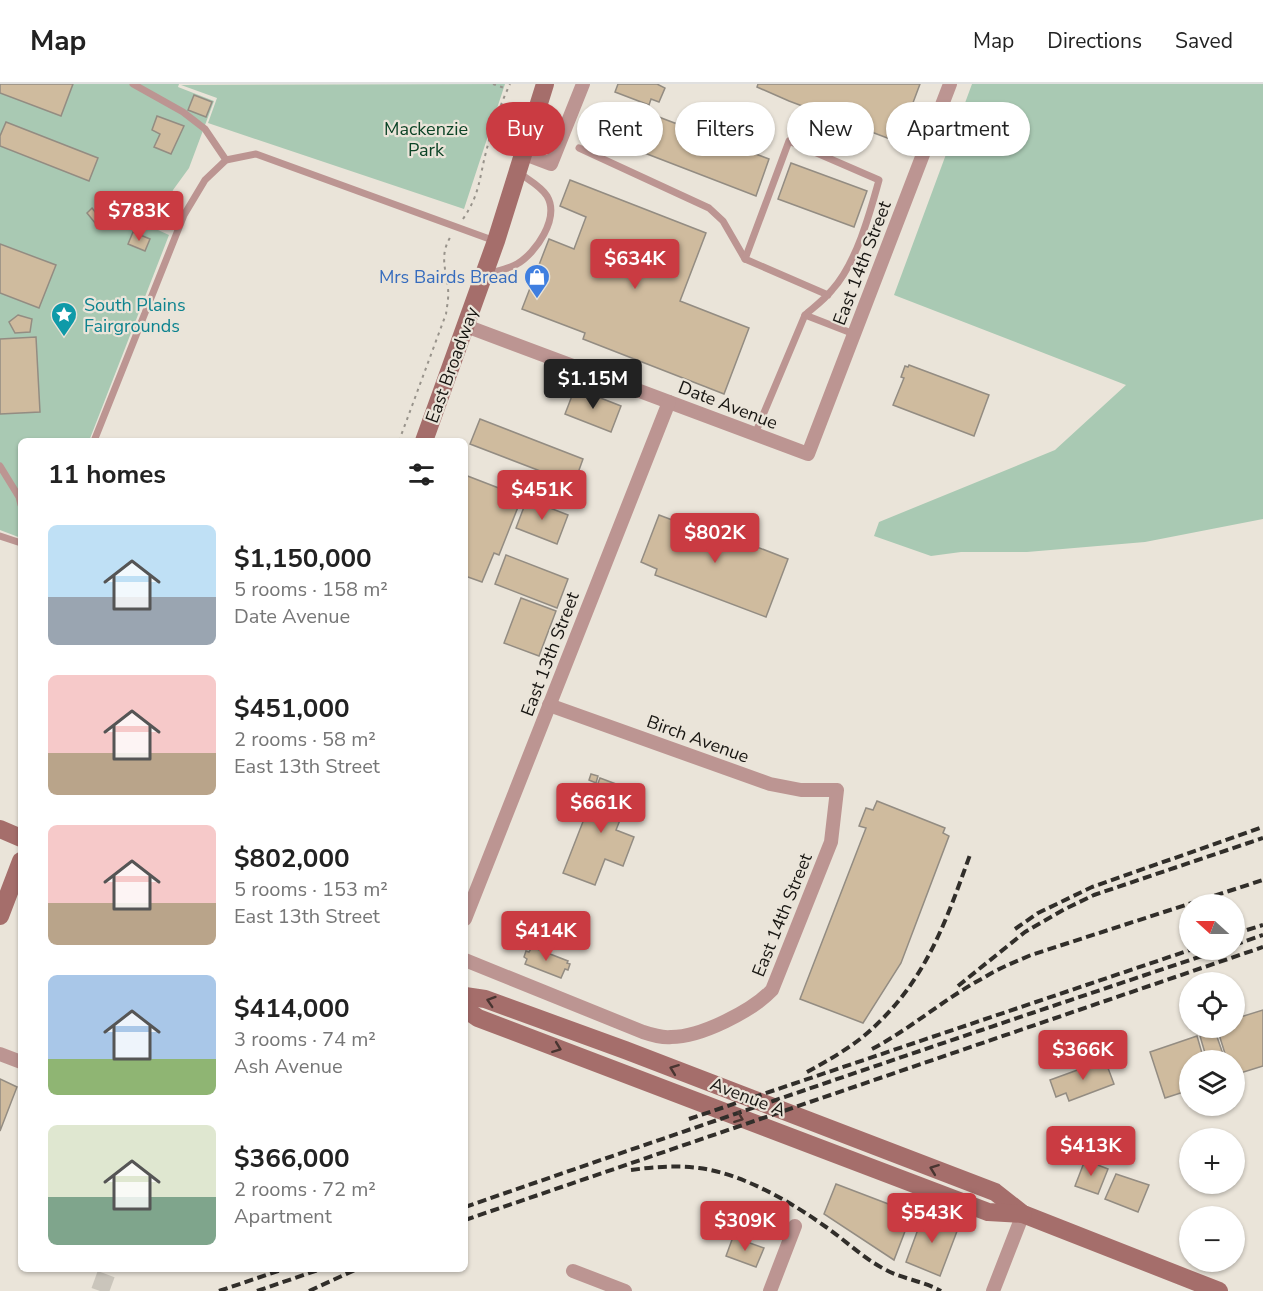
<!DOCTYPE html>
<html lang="en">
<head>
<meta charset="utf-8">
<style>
  :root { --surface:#fff; --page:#f6f6f6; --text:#222; --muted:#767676; --line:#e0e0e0; --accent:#ca3b42 }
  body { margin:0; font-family:"Nunito Sans",sans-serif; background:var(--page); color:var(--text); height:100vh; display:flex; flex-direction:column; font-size:22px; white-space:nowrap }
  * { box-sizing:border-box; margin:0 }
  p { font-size:20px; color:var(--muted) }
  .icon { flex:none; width:33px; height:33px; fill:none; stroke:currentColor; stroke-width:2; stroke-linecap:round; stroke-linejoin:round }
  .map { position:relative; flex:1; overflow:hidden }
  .side { position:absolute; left:18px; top:354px; width:450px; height:834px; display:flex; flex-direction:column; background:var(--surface); border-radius:9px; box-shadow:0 2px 4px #0004 }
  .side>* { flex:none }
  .guide { position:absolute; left:486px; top:18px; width:570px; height:54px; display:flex; gap:12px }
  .needle { width:39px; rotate:291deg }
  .fabs { position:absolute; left:1179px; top:810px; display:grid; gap:12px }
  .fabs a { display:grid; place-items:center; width:66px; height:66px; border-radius:50%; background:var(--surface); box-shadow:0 2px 4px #0004; font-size:30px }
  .price { position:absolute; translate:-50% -51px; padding:0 14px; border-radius:6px; background:var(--accent); color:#fff; font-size:20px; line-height:39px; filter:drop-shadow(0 2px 3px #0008) }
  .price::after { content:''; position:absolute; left:50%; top:36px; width:18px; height:14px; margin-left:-9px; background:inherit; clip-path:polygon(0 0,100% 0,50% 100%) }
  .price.current { background:#222; color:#fff }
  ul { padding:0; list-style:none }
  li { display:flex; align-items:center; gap:18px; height:150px; padding:0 30px }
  li span { display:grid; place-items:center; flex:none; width:168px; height:120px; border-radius:9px; color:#555 }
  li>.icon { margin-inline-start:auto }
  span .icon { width:72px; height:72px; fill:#fffc; stroke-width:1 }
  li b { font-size:26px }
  h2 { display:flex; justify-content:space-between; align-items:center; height:72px; padding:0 30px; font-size:26px }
  .pill { padding:0 21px; border-radius:27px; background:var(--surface); box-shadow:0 2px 4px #0004; font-size:21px; line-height:54px }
  .pill.current { background:var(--accent); color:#fff }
  header { display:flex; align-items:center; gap:36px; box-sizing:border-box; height:84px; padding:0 30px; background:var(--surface); border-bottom:2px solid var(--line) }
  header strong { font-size:28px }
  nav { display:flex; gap:33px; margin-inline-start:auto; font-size:21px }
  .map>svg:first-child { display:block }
  .green { fill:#a9c9b3 }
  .building { fill:#cfbb9e; stroke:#938c82; stroke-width:1.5 }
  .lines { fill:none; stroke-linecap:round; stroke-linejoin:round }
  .secondary-tunnel { stroke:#cac5bb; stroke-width:18; stroke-dasharray:18 9; stroke-linecap:butt }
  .path { stroke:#98938b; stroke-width:2; stroke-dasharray:3 4.5; stroke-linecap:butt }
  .lane { stroke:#bc9592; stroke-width:7 }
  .street { stroke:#bc9592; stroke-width:14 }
  .secondary { stroke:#a56e6b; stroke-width:18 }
  .rail { stroke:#312e2a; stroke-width:4; stroke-dasharray:9 4.5; stroke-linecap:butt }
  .oneway { stroke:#493531 }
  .labels { text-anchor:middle; stroke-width:4.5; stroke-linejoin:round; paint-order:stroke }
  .park-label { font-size:18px; fill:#0c4326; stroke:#eae4d9 }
  .street-label { font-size:18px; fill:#181612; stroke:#eae4d9 }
  .shop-label { font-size:18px; fill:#366cbe; stroke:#eae4d9; text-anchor:end }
  .culture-label { font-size:18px; fill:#0d838f; stroke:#eae4d9; text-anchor:start }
</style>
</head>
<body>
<header>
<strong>Map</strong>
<nav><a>Map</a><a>Directions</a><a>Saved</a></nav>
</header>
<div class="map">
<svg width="1263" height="1207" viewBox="0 0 1263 1207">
  <rect width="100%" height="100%" fill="#eae4d9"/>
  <g class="green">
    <polygon points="0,0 179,0 178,3 214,17 189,84 173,106 158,146 169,151 89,357 21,357 21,454 0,446"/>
    <polygon points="505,0 464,125 208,39 217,14 181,1"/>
    <polygon points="972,0 1263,0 1263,435 1145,458 1027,468 961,468 931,472 874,452 879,438 1055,366 1126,301 894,211"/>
  </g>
  <g class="building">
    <polygon points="0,0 73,0 61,32 0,9"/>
    <polygon points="618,0 657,0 665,4 659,18 651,15 649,21 615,8"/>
    <polygon points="758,0 920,0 908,32 913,34 910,43 904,41 898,58 789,17 757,3"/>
    <polygon points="194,11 212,18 206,33 188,26"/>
    <polygon points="630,22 769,75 756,112 616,58"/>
    <polygon points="157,32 184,42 171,70 154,63 160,50 152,46"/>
    <polygon points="6,38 98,74 89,97 0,62 0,52"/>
    <polygon points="791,79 867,107 854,143 778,115"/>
    <polygon points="570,96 706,149 680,217 749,244 724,310 583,255 585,249 522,225 549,155 574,165 586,133 560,122"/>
    <polygon points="92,124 100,134 95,139 87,129"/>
    <polygon points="133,148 150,155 145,167 128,160"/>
    <polygon points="0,160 56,181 39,224 0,209"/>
    <polygon points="18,231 32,235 30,248 15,249 9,238"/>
    <polygon points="36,253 40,328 0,330 0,255"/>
    <polygon points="909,281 989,311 974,352 893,321 904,294 901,293 905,282 908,283"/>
    <polygon points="575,304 621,322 611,348 565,330"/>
    <polygon points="480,335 583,375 574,400 470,360"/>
    <polygon points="465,391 522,413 499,471 494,469 482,498 465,492"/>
    <polygon points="527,415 568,431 557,460 516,444"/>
    <polygon points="659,431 675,437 677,432 788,475 766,533 655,491 657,485 641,478"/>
    <polygon points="506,471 568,495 557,524 495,500"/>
    <polygon points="521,514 556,527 539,572 504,559"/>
    <polygon points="591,690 598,692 596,699 589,696"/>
    <polygon points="600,694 632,706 616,746 634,753 623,782 605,775 595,801 563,789"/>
    <polygon points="877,717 945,744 943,749 949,752 901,879 863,939 800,915 866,744 859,742 866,724 873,726"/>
    <polygon points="532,863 568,877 567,879 570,880 568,886 565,885 561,894 525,880 527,875 524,873 526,867 529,868"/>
    <polygon points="1263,926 1263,982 1234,991 1234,976 1227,976 1217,944 1234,944 1234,935"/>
    <polygon points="1215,947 1225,976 1207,976 1200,952"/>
    <polygon points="1197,952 1204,976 1190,976 1190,1006 1165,1014 1150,968"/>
    <polygon points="1105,976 1114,1000 1069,1017 1066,1009 1056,1013 1050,996"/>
    <polygon points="0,995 17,1003 0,1047"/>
    <polygon points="1085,1076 1108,1085 1098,1110 1075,1102"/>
    <polygon points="1116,1090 1149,1101 1138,1128 1105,1115"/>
    <polygon points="836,1100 912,1129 894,1176 824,1130"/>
    <polygon points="924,1129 959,1142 940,1192 906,1178"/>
    <polygon points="733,1153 764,1164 756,1183 726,1172"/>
  </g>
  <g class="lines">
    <polyline class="secondary-tunnel" points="100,1207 108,1185"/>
    <g class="path">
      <polyline points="493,0 507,5"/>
      <path d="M463,135c17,-25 16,-40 23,-67 6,-23 14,-47 24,-68"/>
      <path d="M399,357l47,-127c1,-8 3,-17 2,-25 -2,-20 -9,-34 3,-53"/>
    </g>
    <g class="lane">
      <polyline points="133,0 183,28 205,45 226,76"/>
      <polyline points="579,64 709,124 723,137 745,175"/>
      <path d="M486,190c10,-3 23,-5 31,-10 19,-11 43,-46 30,-68 -6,-10 -20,-17 -29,-24"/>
      <path d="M805,231c9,-8 19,-15 27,-25 24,-26 38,-77 47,-110l-90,-39 -44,118 83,36"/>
      <polyline points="755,350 805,231 854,250"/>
      <polyline points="94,357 184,131 205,96 226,76 256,70 495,157"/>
      <polyline points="0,382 19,413 21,421"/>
      <polyline points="0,452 21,459"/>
    </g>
    <g class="street">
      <polyline points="522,69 551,80 583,0"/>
      <polyline points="466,242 808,370 950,0"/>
      <polyline points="465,835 669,318"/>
      <path d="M465,876l178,72c9,3 19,6 28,5 30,0 81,-26 101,-47l59,-148 6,-52h-36l-31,-6 -221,-79"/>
      <polyline points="0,970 21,978"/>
      <polyline points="573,1187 625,1207"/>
      <polyline points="770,1207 795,1142"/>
      <polyline points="993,1207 1023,1130"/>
    </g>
    <g class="secondary">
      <polyline points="424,357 496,157 545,0"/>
      <polyline points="0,745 21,754"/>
      <polyline points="0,832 21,777"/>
      <polyline points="465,912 485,915 625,966 995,1108 1023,1130 1219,1207"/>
      <polyline points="465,925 478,934 988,1128 1023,1130"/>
    </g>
    <g class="rail">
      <polyline points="1015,845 1038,829 1092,803 1263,743"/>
      <polyline points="1234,850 1263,841"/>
      <polyline points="1234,861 1263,851"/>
      <polyline points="958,902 1025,848 1065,825 1094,811 1263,754"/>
      <path d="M872,965c40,-21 73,-51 113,-72 14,-9 30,-15 46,-22l232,-75"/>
      <path d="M807,988c20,-11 40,-22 58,-37 60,-51 80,-111 106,-183"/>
      <polyline points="689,1035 1190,866"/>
      <path d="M631,1086c22,-3 46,-5 68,-2 44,6 92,34 127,59 20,14 37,31 60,43 17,9 37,11 55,21"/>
      <path d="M465,1123c251,-87 503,-173 755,-257"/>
      <polyline points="465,1136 1263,863"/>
      <polyline points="219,1207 284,1185"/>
      <polyline points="257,1207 321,1185"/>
      <polyline points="309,1207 357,1185"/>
    </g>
  </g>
  <defs><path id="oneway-chevron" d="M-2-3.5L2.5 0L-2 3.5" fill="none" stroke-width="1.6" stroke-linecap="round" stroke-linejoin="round" transform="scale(1.5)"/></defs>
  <g class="oneway">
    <use href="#oneway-chevron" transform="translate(491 917) rotate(-162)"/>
    <use href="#oneway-chevron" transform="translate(557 964) rotate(21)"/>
    <use href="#oneway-chevron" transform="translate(674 985) rotate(-159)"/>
    <use href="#oneway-chevron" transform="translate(739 1034) rotate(21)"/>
    <use href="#oneway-chevron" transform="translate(934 1085) rotate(-159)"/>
  </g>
  <defs>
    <symbol id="shop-pin" viewBox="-11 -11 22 30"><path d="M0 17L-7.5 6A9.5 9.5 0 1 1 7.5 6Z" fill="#3f7fe0" stroke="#eae4d9"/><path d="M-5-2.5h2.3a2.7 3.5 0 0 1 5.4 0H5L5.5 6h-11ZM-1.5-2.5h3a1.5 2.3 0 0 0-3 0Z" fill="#fff"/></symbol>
    <symbol id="sight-pin" viewBox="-11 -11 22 30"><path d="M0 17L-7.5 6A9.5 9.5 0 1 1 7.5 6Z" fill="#0f9aa8" stroke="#eae4d9"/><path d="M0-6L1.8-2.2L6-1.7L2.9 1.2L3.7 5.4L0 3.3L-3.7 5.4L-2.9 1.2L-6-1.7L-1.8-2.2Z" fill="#fff"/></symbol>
  </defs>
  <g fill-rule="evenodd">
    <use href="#shop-pin" x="522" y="178" width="30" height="40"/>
    <use href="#sight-pin" x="49" y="216" width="30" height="40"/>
  </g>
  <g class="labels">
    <g class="park-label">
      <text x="426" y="51">Mackenzie<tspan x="426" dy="21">Park</tspan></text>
    </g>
    <g class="street-label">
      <text transform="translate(862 179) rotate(-69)" y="6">East 14th Street</text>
      <text transform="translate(452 281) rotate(-70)" y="6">East Broadway</text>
      <text transform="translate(728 321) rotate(21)" y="6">Date Avenue</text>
      <text transform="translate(550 570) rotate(-69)" y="6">East 13th Street</text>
      <text transform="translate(698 655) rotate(20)" y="6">Birch Avenue</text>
      <text transform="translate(782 831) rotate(-68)" y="6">East 14th Street</text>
      <text transform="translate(748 1013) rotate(21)" y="6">Avenue A</text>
    </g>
    <g class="shop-label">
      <text x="518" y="199">Mrs Bairds Bread</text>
    </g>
    <g class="culture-label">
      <text x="84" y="227">South Plains<tspan x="84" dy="21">Fairgrounds</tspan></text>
    </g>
  </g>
</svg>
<div class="fabs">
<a><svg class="needle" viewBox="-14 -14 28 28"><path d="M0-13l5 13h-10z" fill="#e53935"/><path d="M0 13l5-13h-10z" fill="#767676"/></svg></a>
<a><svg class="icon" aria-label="locate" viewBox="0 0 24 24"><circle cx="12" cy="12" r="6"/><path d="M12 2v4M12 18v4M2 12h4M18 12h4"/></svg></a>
<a><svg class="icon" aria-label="layers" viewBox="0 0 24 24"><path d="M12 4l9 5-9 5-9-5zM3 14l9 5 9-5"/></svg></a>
<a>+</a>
<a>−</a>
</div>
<b class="price" style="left:139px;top:158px">$783K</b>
<b class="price" style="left:635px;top:206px">$634K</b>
<b class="price current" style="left:593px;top:326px">$1.15M</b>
<b class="price" style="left:542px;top:437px">$451K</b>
<b class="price" style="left:715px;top:480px">$802K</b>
<b class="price" style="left:601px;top:750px">$661K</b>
<b class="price" style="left:546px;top:878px">$414K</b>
<b class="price" style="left:1083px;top:997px">$366K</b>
<b class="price" style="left:1091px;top:1093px">$413K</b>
<b class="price" style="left:932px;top:1160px">$543K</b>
<b class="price" style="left:745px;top:1168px">$309K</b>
<div class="guide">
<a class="pill current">Buy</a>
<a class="pill">Rent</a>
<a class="pill">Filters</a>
<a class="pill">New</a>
<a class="pill">Apartment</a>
</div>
<section class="side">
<h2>11 homes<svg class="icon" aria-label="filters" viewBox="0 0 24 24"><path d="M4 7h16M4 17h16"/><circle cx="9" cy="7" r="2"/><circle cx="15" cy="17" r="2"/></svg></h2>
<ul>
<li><span style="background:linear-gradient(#bfe0f5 60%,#9aa5b1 0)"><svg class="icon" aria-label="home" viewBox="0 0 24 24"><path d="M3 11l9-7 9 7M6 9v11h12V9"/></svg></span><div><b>$1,150,000</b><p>5 rooms · 158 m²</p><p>Date Avenue</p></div></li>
<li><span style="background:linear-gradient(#f6c9c9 65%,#b9a48a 0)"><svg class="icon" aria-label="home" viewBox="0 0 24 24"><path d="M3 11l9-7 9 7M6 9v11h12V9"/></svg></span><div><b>$451,000</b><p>2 rooms · 58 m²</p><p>East 13th Street</p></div></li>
<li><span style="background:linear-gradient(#f6c9c9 65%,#b9a48a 0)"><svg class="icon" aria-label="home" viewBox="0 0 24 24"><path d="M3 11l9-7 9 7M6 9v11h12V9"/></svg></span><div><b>$802,000</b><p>5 rooms · 153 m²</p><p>East 13th Street</p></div></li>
<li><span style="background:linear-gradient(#a9c7e8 70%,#8fb573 0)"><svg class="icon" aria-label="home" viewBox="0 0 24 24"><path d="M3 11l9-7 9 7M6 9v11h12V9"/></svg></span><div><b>$414,000</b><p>3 rooms · 74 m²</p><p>Ash Avenue</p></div></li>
<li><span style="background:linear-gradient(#dfe7d0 60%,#7fa58c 0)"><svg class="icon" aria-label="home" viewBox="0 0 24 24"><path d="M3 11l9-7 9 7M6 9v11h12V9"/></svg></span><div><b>$366,000</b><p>2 rooms · 72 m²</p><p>Apartment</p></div></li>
</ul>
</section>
</div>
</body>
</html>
